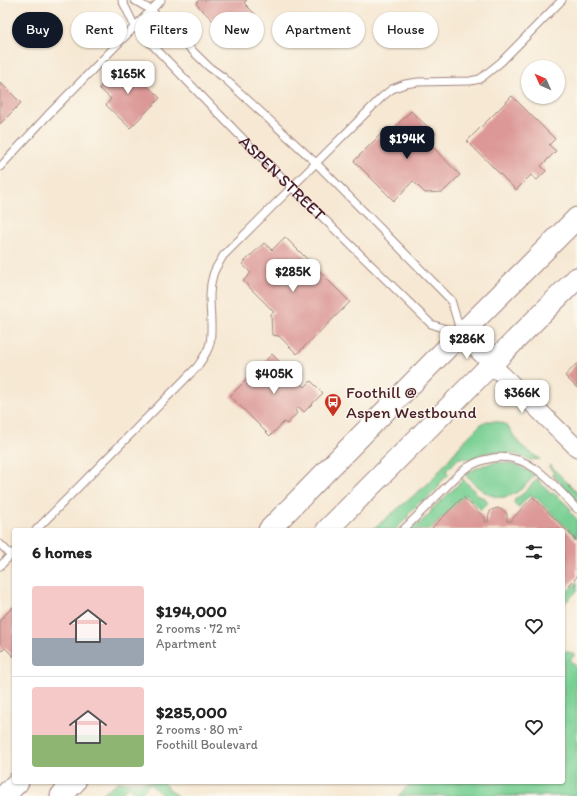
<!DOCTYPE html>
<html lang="en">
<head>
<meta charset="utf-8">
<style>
  :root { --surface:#fff; --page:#f2f2f2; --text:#222; --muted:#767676; --line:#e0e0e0; --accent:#111827 }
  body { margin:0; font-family:Itim,sans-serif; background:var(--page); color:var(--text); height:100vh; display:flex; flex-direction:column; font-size:15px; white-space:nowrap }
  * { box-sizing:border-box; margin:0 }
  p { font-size:13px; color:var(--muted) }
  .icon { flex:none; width:22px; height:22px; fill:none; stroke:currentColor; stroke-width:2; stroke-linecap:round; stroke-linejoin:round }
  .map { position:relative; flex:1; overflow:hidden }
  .drawer { position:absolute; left:12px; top:528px; width:553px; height:256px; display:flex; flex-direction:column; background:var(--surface); border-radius:4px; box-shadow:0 1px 3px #0004 }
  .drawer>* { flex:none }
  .hud { position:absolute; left:12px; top:12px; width:553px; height:36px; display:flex; gap:8px }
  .needle { width:26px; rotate:315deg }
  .buttons { position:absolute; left:521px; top:60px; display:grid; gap:8px }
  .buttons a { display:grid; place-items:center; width:44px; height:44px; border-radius:50%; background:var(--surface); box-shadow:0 1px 3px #0004; font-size:20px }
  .price { position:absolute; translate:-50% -34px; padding:0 9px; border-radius:8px; background:#fff; color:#222; font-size:13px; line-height:26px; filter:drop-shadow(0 1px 2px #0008) }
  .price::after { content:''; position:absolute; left:50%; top:24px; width:12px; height:9px; margin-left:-6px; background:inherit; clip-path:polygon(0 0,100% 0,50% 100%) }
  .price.active { background:var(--accent); color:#fff }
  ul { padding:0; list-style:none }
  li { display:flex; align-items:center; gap:12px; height:100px; padding:0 20px }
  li+li { border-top:1px solid var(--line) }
  li span { display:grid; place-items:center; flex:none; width:112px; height:80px; border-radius:4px; color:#555 }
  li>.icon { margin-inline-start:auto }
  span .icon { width:48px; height:48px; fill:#fffc; stroke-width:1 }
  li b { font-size:17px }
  h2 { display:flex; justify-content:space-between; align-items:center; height:48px; padding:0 20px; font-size:17px }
  .tag { padding:0 14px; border-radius:18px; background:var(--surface); box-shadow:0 1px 3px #0004; font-size:14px; line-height:36px }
  .tag.active { background:var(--accent); color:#fff }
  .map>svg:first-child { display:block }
  .green { fill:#7ad094; stroke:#627860 }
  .building { fill:#dc9896 }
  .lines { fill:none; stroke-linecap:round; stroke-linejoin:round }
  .service-casing { stroke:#a0847f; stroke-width:9 }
  .tertiary-casing { stroke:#a0847f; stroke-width:19 }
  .primary-casing { stroke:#a0847f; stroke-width:23 }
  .service { stroke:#fff; stroke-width:7 }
  .tertiary { stroke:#fff; stroke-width:17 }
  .primary { stroke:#fff; stroke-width:21 }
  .labels { text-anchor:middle; stroke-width:3; stroke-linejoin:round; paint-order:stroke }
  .street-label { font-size:17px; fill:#4a1f2b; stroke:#fbf7ec }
  .poi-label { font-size:17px; fill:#4a1f2b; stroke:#fbf7ec; text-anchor:start }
</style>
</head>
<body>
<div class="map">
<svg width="577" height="796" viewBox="0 0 577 796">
  <rect width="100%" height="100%" fill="#fbf7ec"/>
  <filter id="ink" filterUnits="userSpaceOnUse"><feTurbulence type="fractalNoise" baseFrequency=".025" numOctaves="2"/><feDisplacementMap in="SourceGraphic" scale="8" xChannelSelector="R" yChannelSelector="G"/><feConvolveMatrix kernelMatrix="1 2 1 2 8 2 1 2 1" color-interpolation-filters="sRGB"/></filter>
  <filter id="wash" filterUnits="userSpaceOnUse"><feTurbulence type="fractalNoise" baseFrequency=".012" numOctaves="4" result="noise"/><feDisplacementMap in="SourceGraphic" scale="16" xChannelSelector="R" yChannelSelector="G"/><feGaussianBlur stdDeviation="0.9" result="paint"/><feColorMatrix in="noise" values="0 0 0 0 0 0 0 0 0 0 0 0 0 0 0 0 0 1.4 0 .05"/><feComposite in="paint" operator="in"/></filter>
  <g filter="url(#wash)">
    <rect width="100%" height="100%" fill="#f6e8d3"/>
    <g class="green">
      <path d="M487,421c26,-1 20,11 35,25 6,5 12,9 18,13l-10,1 -15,-6 -20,-2 -10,1 -14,6 -12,-1 -13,13 3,3 -10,10 1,2 -15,15h-4l-13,13v3l-13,13h-23l57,-47 37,-44 15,-15z"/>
      <path d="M499,462c14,1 24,5 36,13 -5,5 -11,13 -18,17 -21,14 -38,-3 -52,-17 11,-8 21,-11 34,-13z"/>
      <polygon points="550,465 577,492 577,503 561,486 561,483 552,475 554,473 549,467"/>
      <polygon points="539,477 539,481 551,494 554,493 571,509 570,512 577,519 577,538 534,496 533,497 530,495 518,508 514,504 515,499 524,493"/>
      <polygon points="462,478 479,496 485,498 487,501 487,504 481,510 466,495 430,530 410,530 415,525 418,525 431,512 431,510 462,481"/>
      <polygon points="577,582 577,591 563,605 563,596"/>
      <polygon points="565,651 572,653 575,655 570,660 577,667 577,796 398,796 412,782 563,782 563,652"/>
      <polygon points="118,782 162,782 177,796 163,796 150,784 138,796 128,786 119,796 99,796"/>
    </g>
    <g id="blocks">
      <g class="building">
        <polygon points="199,0 247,0 244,3 256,15 232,39 196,4"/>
        <polygon points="124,63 160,98 130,128 106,105 111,99 99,88"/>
        <polygon points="0,82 21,103 0,124"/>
        <polygon points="512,96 555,139 549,145 556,151 541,166 546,171 537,180 531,175 516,190 467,141"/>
        <polygon points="411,111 435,134 427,141 460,175 443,192 425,193 413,181 394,201 354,161 381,134 385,137"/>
        <polygon points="285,237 350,302 297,354 279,336 272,335 271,314 274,312 243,281 251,273 242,264 264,243 272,250"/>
        <polygon points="272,354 305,387 311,381 323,393 304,412 299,407 295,411 297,413 287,424 284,422 270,436 230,396"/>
        <polygon points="577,363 577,388 565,376"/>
        <polygon points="463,497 485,518 485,522 488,522 489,514 491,510 498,508 504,511 507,514 507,521 512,521 512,519 533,497 577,541 577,577 563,591 563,530 430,530"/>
        <polygon points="14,606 14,657 5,648 2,651 0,649 0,620"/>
      </g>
    </g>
  </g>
  <g filter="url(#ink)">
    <use href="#blocks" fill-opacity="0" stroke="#a0847f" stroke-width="1"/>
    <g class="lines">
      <defs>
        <g id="service">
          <path id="s1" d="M122,0l13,27 111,115 185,182 27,9"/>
          <polyline points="134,0 151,10 209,67 223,77 316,163 451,300 460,330"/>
          <polyline points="0,167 47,116 161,0"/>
          <path d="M36,530l161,-163c5,-7 11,-15 13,-24 4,-22 -4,-46 3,-68 2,-7 7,-13 10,-19l159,-159 10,-8 13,-5 13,-2 52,-1 10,-2 21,-17 61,-62"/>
          <path d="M403,530l57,-57c10,-9 20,-13 33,-15 37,-6 61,27 84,51"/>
          <polyline points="0,544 14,558"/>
          <polyline points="0,566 14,552"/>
        </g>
        <polyline id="tertiary" points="461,334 577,448"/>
        <g id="primary">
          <polyline points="269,530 434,361 577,218"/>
          <polyline points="327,530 577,278"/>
          <polyline points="4,796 18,782"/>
          <polyline points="61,796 75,782"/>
        </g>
      </defs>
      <use href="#service" class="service-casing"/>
      <use href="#tertiary" class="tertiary-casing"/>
      <use href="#primary" class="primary-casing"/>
      <use href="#service" class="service"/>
      <use href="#tertiary" class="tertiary"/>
      <use href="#primary" class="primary"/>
    </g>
  </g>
  <defs>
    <symbol id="bus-pin" viewBox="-11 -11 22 30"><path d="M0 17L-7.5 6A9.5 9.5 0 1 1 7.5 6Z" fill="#c8321e" stroke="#fbf7ec"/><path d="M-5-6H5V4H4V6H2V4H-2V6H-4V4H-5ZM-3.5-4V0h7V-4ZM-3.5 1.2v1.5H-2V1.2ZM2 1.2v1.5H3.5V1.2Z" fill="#fff"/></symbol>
  </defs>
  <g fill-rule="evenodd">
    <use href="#bus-pin" x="323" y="392" width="20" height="27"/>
  </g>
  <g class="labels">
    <g class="street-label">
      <text dy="6" stroke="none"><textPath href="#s1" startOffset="241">ASPEN STREET</textPath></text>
    </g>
    <g class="poi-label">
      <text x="346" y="398">Foothill @<tspan x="346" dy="20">Aspen Westbound</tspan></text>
    </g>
  </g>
</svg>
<div class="buttons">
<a><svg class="needle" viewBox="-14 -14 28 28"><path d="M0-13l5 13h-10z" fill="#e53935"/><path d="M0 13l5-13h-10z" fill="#767676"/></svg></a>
</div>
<b class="price" style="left:128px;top:95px">$165K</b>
<b class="price active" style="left:407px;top:160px">$194K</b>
<b class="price" style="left:293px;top:293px">$285K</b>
<b class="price" style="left:467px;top:360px">$286K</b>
<b class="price" style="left:274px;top:395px">$405K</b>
<b class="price" style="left:522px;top:414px">$366K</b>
<div class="hud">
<a class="tag active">Buy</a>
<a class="tag">Rent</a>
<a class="tag">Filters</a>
<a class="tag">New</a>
<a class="tag">Apartment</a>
<a class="tag">House</a>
</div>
<section class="drawer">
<h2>6 homes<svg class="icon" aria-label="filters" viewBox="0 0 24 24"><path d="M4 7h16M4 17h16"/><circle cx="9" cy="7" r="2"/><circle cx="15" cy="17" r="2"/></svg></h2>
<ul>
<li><span style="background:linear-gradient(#f6c9c9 65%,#9aa5b1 0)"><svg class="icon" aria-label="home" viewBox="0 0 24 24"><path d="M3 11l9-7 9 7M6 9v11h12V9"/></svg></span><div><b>$194,000</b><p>2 rooms · 72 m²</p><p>Apartment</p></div><svg class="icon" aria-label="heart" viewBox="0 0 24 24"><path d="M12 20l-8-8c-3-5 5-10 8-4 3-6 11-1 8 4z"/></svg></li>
<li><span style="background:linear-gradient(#f6c9c9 60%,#8fb573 0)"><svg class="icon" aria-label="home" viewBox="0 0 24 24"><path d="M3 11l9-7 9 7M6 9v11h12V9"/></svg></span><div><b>$285,000</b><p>2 rooms · 80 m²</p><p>Foothill Boulevard</p></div><svg class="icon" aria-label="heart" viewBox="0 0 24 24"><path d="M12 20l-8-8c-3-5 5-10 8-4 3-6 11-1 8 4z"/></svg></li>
</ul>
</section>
</div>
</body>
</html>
